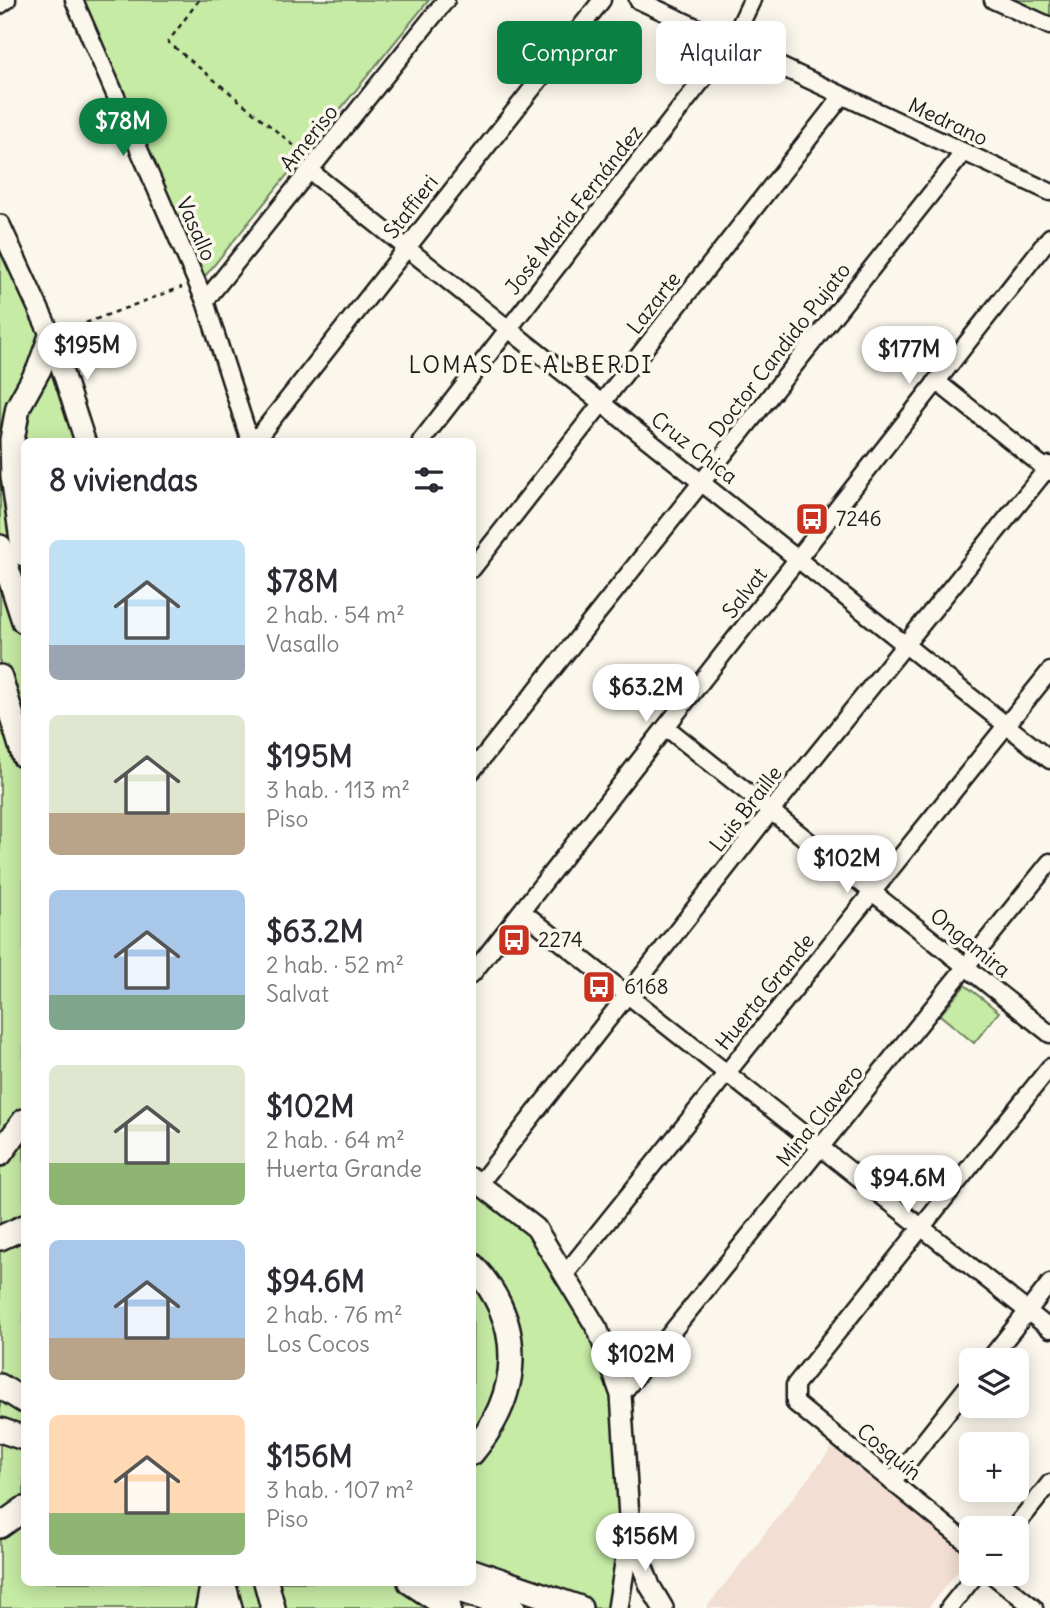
<!DOCTYPE html>
<html lang="es">
<head>
<meta charset="utf-8">
<style>
  :root { --surface:#fff; --page:#f2f2f3; --text:#2b2b33; --muted:#7c7c81; --accent:#0b8043 }
  body { margin:0; font-family:Delius,sans-serif; background:var(--page); color:var(--text); height:100vh; display:flex; flex-direction:column; font-size:26px; white-space:nowrap }
  * { box-sizing:border-box; margin:0 }
  p { font-size:23px; color:var(--muted) }
  .icon { flex:none; width:38px; height:38px; fill:none; stroke:currentColor; stroke-width:2; stroke-linecap:round; stroke-linejoin:round }
  .map { position:relative; flex:1; overflow:hidden }
  .sheet { position:absolute; left:21px; top:438px; width:455px; height:1148px; display:flex; flex-direction:column; background:var(--surface); border-radius:10px; box-shadow:0 4px 18px #0003 }
  .sheet>* { flex:none }
  .hud { position:absolute; left:497px; top:21px; width:448px; height:63px; display:flex; gap:14px }
  .tools { position:absolute; left:959px; top:1348px; display:grid; gap:14px }
  .tools a { display:grid; place-items:center; width:70px; height:70px; border-radius:10px; background:var(--surface); box-shadow:0 4px 18px #0003; font-size:35px }
  .price { position:absolute; translate:-50% -60px; padding:0 16px; border-radius:24px; background:#fff; color:#222; font-size:23px; line-height:46px; filter:drop-shadow(0 2px 4px #0008) }
  .price::after { content:''; position:absolute; left:50%; top:42px; width:21px; height:16px; margin-left:-10px; background:inherit; clip-path:polygon(0 0,100% 0,50% 100%) }
  .price.active { background:var(--accent); color:#fff }
  ul { padding:0; list-style:none }
  li { display:flex; align-items:center; gap:21px; height:175px; padding:0 28px }
  li span { display:grid; place-items:center; flex:none; width:196px; height:140px; border-radius:10px; color:#555 }
  li>.icon { margin-inline-start:auto }
  span .icon { width:84px; height:84px; fill:#fffc; stroke-width:1 }
  li b { font-size:30px }
  h2 { display:flex; justify-content:space-between; align-items:center; height:84px; padding:0 28px; font-size:30px }
  .tag { padding:0 24px; border-radius:10px; background:var(--surface); box-shadow:0 4px 18px #0003; font-size:24px; line-height:63px }
  .tag.active { background:var(--accent); color:#fff }
  .map>svg:first-child { display:block }
  .built { fill:#f2ded3 }
  .green { fill:#c6eba5; stroke:#718460; stroke-width:2 }
  .lines { fill:none; stroke-linecap:round; stroke-linejoin:round }
  .minor-casing { stroke:#1c1c1c; stroke-width:21 }
  .major-casing { stroke:#1c1c1c; stroke-width:24 }
  .highway-casing { stroke:#1c1c1c; stroke-width:28 }
  .path { stroke:#1c1c1c; stroke-width:2.5; stroke-dasharray:5 5; stroke-linecap:butt }
  .minor { stroke:#fbf7ec; stroke-width:16 }
  .major { stroke:#fbf7ec; stroke-width:19 }
  .highway { stroke:#fbf7ec; stroke-width:23 }
  .labels { text-anchor:middle; stroke-width:7; stroke-linejoin:round; paint-order:stroke }
  .street-label { font-size:21px; fill:#1c1c1c; stroke:#fbf7ec }
  .poi-label { font-size:21px; fill:#1c1c1c; stroke:#fbf7ec; text-anchor:start }
  .neighbourhood-label { font-size:23px; letter-spacing:2px; fill:#1c1c1c; stroke:#fbf7ec }
</style>
</head>
<body>
<div class="map">
<svg width="1050" height="1608" viewBox="0 0 1050 1608">
  <rect width="100%" height="100%" fill="#fbf7ec"/>
  <filter id="ink" filterUnits="userSpaceOnUse"><feTurbulence type="fractalNoise" baseFrequency=".0143" numOctaves="2"/><feDisplacementMap in="SourceGraphic" scale="14" xChannelSelector="R" yChannelSelector="G"/><feConvolveMatrix kernelMatrix="1 2 1 2 8 2 1 2 1" color-interpolation-filters="sRGB"/></filter>
  <g filter="url(#ink)">
    <polygon class="built" points="832,1448 964,1552 965,1562 928,1608 706,1608"/>
    <g class="green">
      <polygon points="84,0 429,0 206,275 198,272"/>
      <polygon points="993,0 1050,0 1050,26"/>
      <polygon points="0,225 85,441 24,441 24,1582 472,1582 473,1178 536,1228 598,1330 628,1466 618,1608 0,1608"/>
      <polygon points="965,985 999,1012 974,1043 940,1015"/>
    </g>
    <g class="lines">
      <defs>
        <g id="minor">
          <polyline points="74,0 205,301 250,441"/>
          <polyline points="638,0 1050,192"/>
          <polyline points="993,0 1050,26"/>
          <polyline points="0,5 7,0"/>
          <polyline points="310,171 1050,760"/>
          <polyline points="205,301 446,0"/>
          <polyline points="936,381 1050,472"/>
          <polyline points="255,441 602,0"/>
          <polyline points="421,441 732,42 752,0"/>
          <polyline points="472,569 842,96"/>
          <polyline points="667,728 1050,1034"/>
          <polyline points="472,771 964,152"/>
          <polyline points="523,912 1050,1329"/>
          <polyline points="472,974 1050,237"/>
          <polyline points="480,1183 771,811 1050,465"/>
          <polyline points="566,1273 1050,671"/>
          <polyline points="989,1360 1050,1283"/>
          <polyline points="621,1395 1050,862"/>
          <polyline points="892,1482 971,1382"/>
          <polyline points="1014,1528 1050,1483"/>
          <polyline points="971,1546 795,1403 795,1385 1050,1067"/>
          <polyline points="990,1573 1034,1608"/>
          <polyline points="949,1608 977,1573"/>
        </g>
        <g id="major">
          <polyline points="0,225 51,336 85,441"/>
          <polyline points="472,1178 536,1228 598,1330 621,1395 630,1532 618,1608"/>
          <polyline points="632,1539 650,1586 663,1608"/>
        </g>
        <g id="highway">
          <polyline points="0,547 24,621"/>
          <polyline points="24,554 13,476 12,440 18,407 39,369 51,336"/>
          <polyline points="0,677 24,756"/>
          <polyline points="0,1154 24,1121"/>
          <polyline points="0,1238 24,1227"/>
          <path d="M472,1265c54,59 50,128 0,188"/>
          <polyline points="0,1386 24,1401"/>
          <polyline points="0,1430 24,1438"/>
          <polyline points="0,1526 24,1509"/>
          <polyline points="472,1571 580,1608"/>
          <polyline points="223,1582 230,1608"/>
          <polyline points="266,1582 273,1608"/>
          <polyline points="410,1582 449,1608"/>
          <polyline points="435,1582 513,1608"/>
          <polyline points="208,1608 213,1582"/>
        </g>
      </defs>
      <use href="#minor" class="minor-casing"/>
      <use href="#major" class="major-casing"/>
      <use href="#highway" class="highway-casing"/>
      <g class="path">
        <polyline points="199,0 168,42 297,148 301,156"/>
        <polyline points="67,330 182,287"/>
      </g>
      <use href="#minor" class="minor"/>
      <use href="#major" class="major"/>
      <use href="#highway" class="highway"/>
    </g>
  </g>
  <defs>
    <symbol id="bus-square" viewBox="-11 -11 22 22"><rect x="-9" y="-9" width="18" height="18" rx="4" fill="#c8321e" stroke="#fbf7ec"/><path d="M-5-6H5V4H4V6H2V4H-2V6H-4V4H-5ZM-3.5-4V0h7V-4ZM-3.5 1.2v1.5H-2V1.2ZM2 1.2v1.5H3.5V1.2Z" fill="#fff"/></symbol>
  </defs>
  <g fill-rule="evenodd">
    <use href="#bus-square" x="793" y="500" width="38" height="38"/>
    <use href="#bus-square" x="495" y="921" width="38" height="38"/>
    <use href="#bus-square" x="580" y="968" width="38" height="38"/>
  </g>
  <g class="labels">
    <g class="street-label">
      <text transform="translate(948 122) rotate(25)" y="7">Medrano</text>
      <text transform="translate(309 138) rotate(-51)" y="7">Ameriso</text>
      <text transform="translate(411 207) rotate(-52)" y="7">Staffieri</text>
      <text transform="translate(574 210) rotate(-52)" y="7">José María Fernández</text>
      <text transform="translate(196 229) rotate(66)" y="7">Vasallo</text>
      <text transform="translate(654 303) rotate(-52)" y="7">Lazarte</text>
      <text transform="translate(780 350) rotate(-52)" y="7">Doctor Candido Pujato</text>
      <text transform="translate(694 448) rotate(38)" y="7">Cruz Chica</text>
      <text transform="translate(745 593) rotate(-52)" y="7">Salvat</text>
      <text transform="translate(746 809) rotate(-52)" y="7">Luis Braille</text>
      <text transform="translate(970 943) rotate(39)" y="7">Ongamira</text>
      <text transform="translate(765 992) rotate(-51)" y="7">Huerta Grande</text>
      <text transform="translate(820 1116) rotate(-51)" y="7">Mina Clavero</text>
      <text transform="translate(889 1452) rotate(39)" y="7">Cosquín</text>
    </g>
    <g class="poi-label">
      <text x="836" y="526">7246</text>
      <text x="538" y="947">2274</text>
      <text x="624" y="994">6168</text>
    </g>
    <g class="neighbourhood-label">
      <text x="531" y="373">LOMAS DE ALBERDI</text>
    </g>
  </g>
</svg>
<div class="tools">
<a><svg class="icon" aria-label="layers" viewBox="0 0 24 24"><path d="M12 4l9 5-9 5-9-5zM3 14l9 5 9-5"/></svg></a>
<a>+</a>
<a>−</a>
</div>
<b class="price active" style="left:123px;top:158px">$78M</b>
<b class="price" style="left:87px;top:382px">$195M</b>
<b class="price" style="left:909px;top:386px">$177M</b>
<b class="price" style="left:646px;top:724px">$63.2M</b>
<b class="price" style="left:847px;top:895px">$102M</b>
<b class="price" style="left:908px;top:1215px">$94.6M</b>
<b class="price" style="left:641px;top:1391px">$102M</b>
<b class="price" style="left:645px;top:1573px">$156M</b>
<div class="hud">
<a class="tag active">Comprar</a>
<a class="tag">Alquilar</a>
</div>
<section class="sheet">
<h2>8 viviendas<svg class="icon" aria-label="filters" viewBox="0 0 24 24"><path d="M4 7h16M4 17h16"/><circle cx="9" cy="7" r="2"/><circle cx="15" cy="17" r="2"/></svg></h2>
<ul>
<li><span style="background:linear-gradient(#bfe0f5 75%,#9aa5b1 0)"><svg class="icon" aria-label="home" viewBox="0 0 24 24"><path d="M3 11l9-7 9 7M6 9v11h12V9"/></svg></span><div><b>$78M</b><p>2 hab. · 54 m²</p><p>Vasallo</p></div></li>
<li><span style="background:linear-gradient(#dfe7d0 70%,#b9a48a 0)"><svg class="icon" aria-label="home" viewBox="0 0 24 24"><path d="M3 11l9-7 9 7M6 9v11h12V9"/></svg></span><div><b>$195M</b><p>3 hab. · 113 m²</p><p>Piso</p></div></li>
<li><span style="background:linear-gradient(#a9c7e8 75%,#7fa58c 0)"><svg class="icon" aria-label="home" viewBox="0 0 24 24"><path d="M3 11l9-7 9 7M6 9v11h12V9"/></svg></span><div><b>$63.2M</b><p>2 hab. · 52 m²</p><p>Salvat</p></div></li>
<li><span style="background:linear-gradient(#dfe7d0 70%,#8fb573 0)"><svg class="icon" aria-label="home" viewBox="0 0 24 24"><path d="M3 11l9-7 9 7M6 9v11h12V9"/></svg></span><div><b>$102M</b><p>2 hab. · 64 m²</p><p>Huerta Grande</p></div></li>
<li><span style="background:linear-gradient(#a9c7e8 70%,#b9a48a 0)"><svg class="icon" aria-label="home" viewBox="0 0 24 24"><path d="M3 11l9-7 9 7M6 9v11h12V9"/></svg></span><div><b>$94.6M</b><p>2 hab. · 76 m²</p><p>Los Cocos</p></div></li>
<li><span style="background:linear-gradient(#ffd9b3 70%,#8fb573 0)"><svg class="icon" aria-label="home" viewBox="0 0 24 24"><path d="M3 11l9-7 9 7M6 9v11h12V9"/></svg></span><div><b>$156M</b><p>3 hab. · 107 m²</p><p>Piso</p></div></li>
</ul>
</section>
</div>
</body>
</html>
